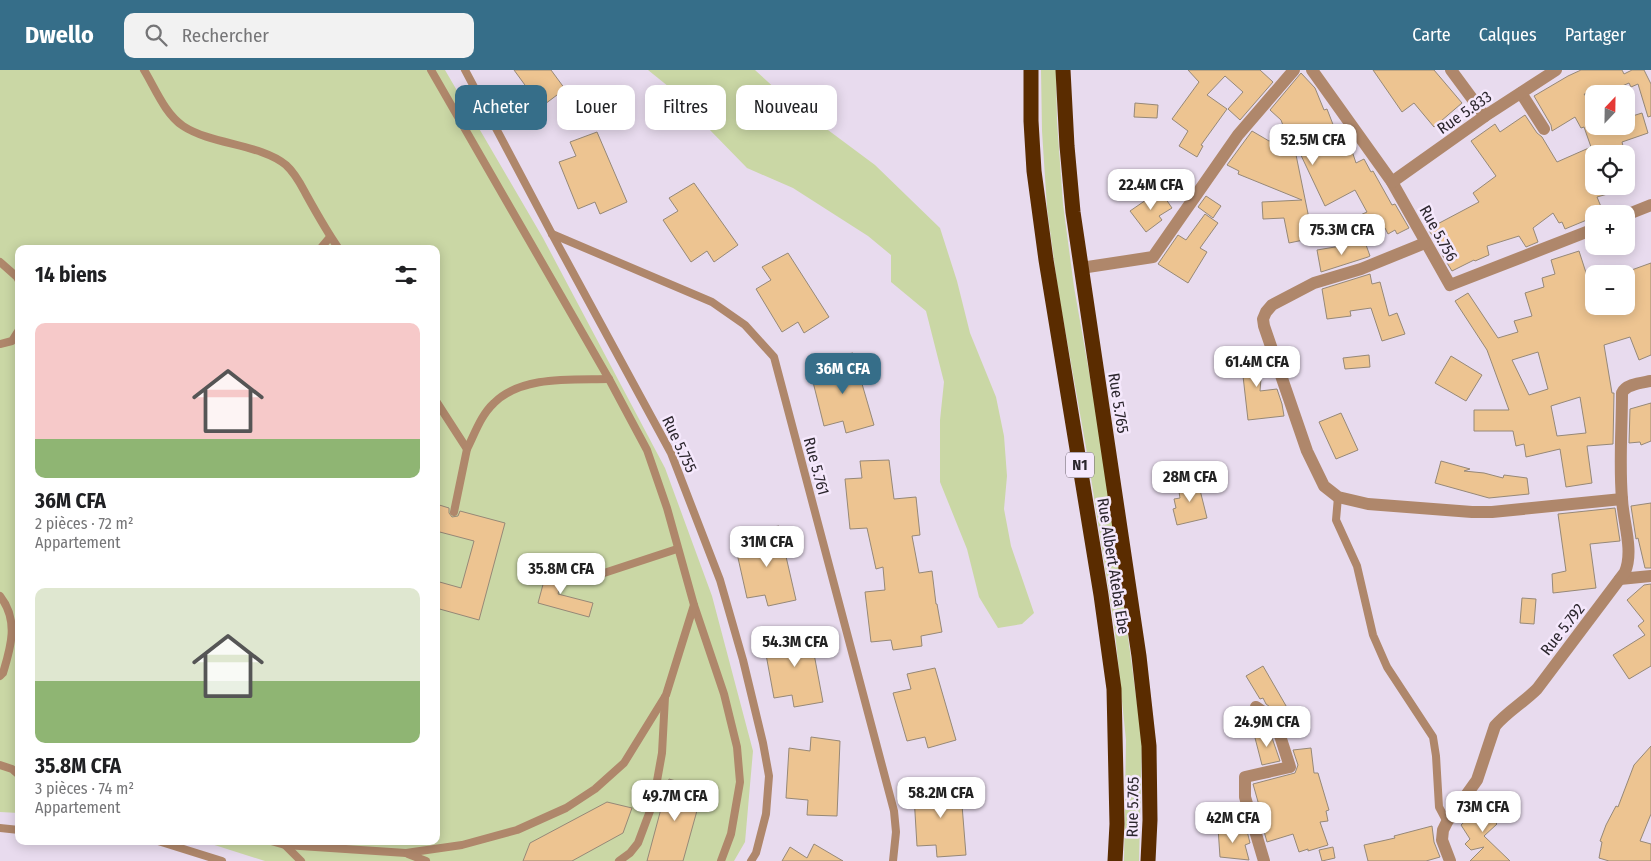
<!DOCTYPE html>
<html lang="fr">
<head>
<meta charset="utf-8">
<style>
  :root { --surface:#fff; --page:#f2f2f2; --text:#202124; --muted:#757577; --accent:#366e89 }
  body { margin:0; font-family:"Fira Sans Condensed",sans-serif; background:var(--page); color:var(--text); height:100vh; display:flex; flex-direction:column; font-size:19px; white-space:nowrap }
  * { box-sizing:border-box; margin:0 }
  p { font-size:16px; color:var(--muted) }
  .icon { flex:none; width:28px; height:28px; fill:none; stroke:currentColor; stroke-width:2; stroke-linecap:round; stroke-linejoin:round }
  .map { position:relative; flex:1; overflow:hidden }
  .details { position:absolute; left:15px; top:175px; width:425px; height:600px; display:flex; flex-direction:column; background:var(--surface); border-radius:10px; box-shadow:0 2px 12px #0003 }
  .details>* { flex:none }
  .hud { position:absolute; left:455px; top:15px; width:475px; height:45px; display:flex; gap:10px }
  .needle { width:32px; rotate:22deg }
  .buttons { position:absolute; left:1585px; top:15px; display:grid; gap:10px }
  .buttons a { display:grid; place-items:center; width:50px; height:50px; border-radius:10px; background:var(--surface); box-shadow:0 2px 12px #0003; font-size:25px }
  .price { position:absolute; translate:-50% -42px; padding:0 11px; border-radius:10px; background:#fff; color:#222; font-size:16px; line-height:32px; filter:drop-shadow(0 1px 2px #0008) }
  .price::after { content:''; position:absolute; left:50%; top:30px; width:15px; height:11px; margin-left:-8px; background:inherit; clip-path:polygon(0 0,100% 0,50% 100%) }
  .price.active { background:var(--accent); color:#fff }
  ul { padding:0; list-style:none }
  li { display:grid; align-content:center; gap:10px; height:265px; padding:0 20px }
  li span { display:grid; place-items:center; height:155px; border-radius:10px; color:#555 }
  li>.icon { margin-inline-start:auto }
  span .icon { width:90px; height:90px; fill:#fffc; stroke-width:1 }
  li b { font-size:21px }
  h2 { display:flex; justify-content:space-between; align-items:center; height:60px; padding:0 20px; font-size:21px }
  .tag { padding:0 18px; border-radius:10px; background:var(--surface); box-shadow:0 2px 12px #0003; font-size:18px; line-height:45px }
  .tag.active { background:var(--accent); color:#fff }
  header { display:flex; align-items:center; gap:30px; box-sizing:border-box; height:70px; padding:0 25px; background:var(--accent); color:#fff }
  header strong { font-size:24px }
  nav { display:flex; gap:28px; margin-inline-start:auto; font-size:18px }
  .search { width:350px; height:45px; background:var(--page); display:flex; align-items:center; gap:12px; box-sizing:border-box; padding:0 18px; border-radius:10px; color:var(--muted); font-size:19px }
  .map>svg:first-child { display:block }
  .green { fill:#cad7a5 }
  .building { fill:#edc491; stroke:#968877; fill-rule:evenodd }
  .lines { fill:none; stroke-linecap:round; stroke-linejoin:round }
  .lane { stroke:#af876b; stroke-width:8 }
  .street { stroke:#af876b; stroke-width:12 }
  .highway { stroke:#5a2c00; stroke-width:15 }
  .labels { text-anchor:middle; stroke-width:5; stroke-linejoin:round; paint-order:stroke }
  .shield { fill:#f5e8fc; stroke:#68606b; stroke-width:1 }
  .shield-label { font-size:15px; font-weight:bold; fill:#2b262d }
  .street-label { font-size:16px; fill:#2b262d; stroke:#f5e8fc }
</style>
</head>
<body>
<header>
<strong>Dwello</strong>
<div class="search"><svg class="icon" aria-label="search" viewBox="0 0 24 24"><circle cx="10" cy="10" r="6"/><path d="M15 15l6 6"/></svg>Rechercher</div>
<nav><a>Carte</a><a>Calques</a><a>Partager</a></nav>
</header>
<div class="map">
<svg width="1651" height="791" viewBox="0 0 1651 791">
  <rect width="100%" height="100%" fill="#e8dbee"/>
  <g class="green">
    <polygon points="0,0 445,0 543,168 665,398 712,526 753,681 745,772 734,791 265,791 202,771 436,771 436,179 19,179 19,743 0,742"/>
    <polygon points="648,0 755,0 789,31 875,95 940,158 957,211 970,263 996,327 1004,366 1007,406 1004,439 1011,476 1034,543 1022,554 998,558 979,527 967,479 940,412 940,350 944,312 926,241 891,212 891,185 868,166 793,118 747,98 708,58 684,29"/>
    <polygon points="1041,0 1056,0 1057,52 1063,134 1074,217 1103,381 1142,671 1139,791 1124,791 1126,670 1114,553 1087,383 1058,220 1047,138 1042,61"/>
  </g>
  <g class="building">
    <polygon points="514,0 551,0 565,19 541,37"/>
    <polygon points="1188,0 1260,0 1273,12 1240,50 1228,39 1243,22 1225,6 1207,25 1227,39 1201,75 1203,76 1197,87 1179,76 1188,61 1172,49 1199,12"/>
    <polygon points="1373,0 1434,0 1462,33 1434,57 1414,33 1402,42"/>
    <polygon points="1581,0 1622,0 1624,4 1632,0 1644,0 1651,14 1651,46 1648,47 1638,14 1631,17 1629,13 1604,24 1584,24 1594,37 1594,56 1626,56 1626,48 1642,43 1648,63 1622,72 1623,76 1603,84 1594,84 1594,116 1624,116 1625,119 1597,127 1604,144 1594,144 1594,147 1565,159 1562,152 1559,153 1553,143 1533,158 1538,172 1526,177 1519,166 1487,176 1489,185 1475,191 1474,190 1452,201 1441,183 1443,182 1428,159 1479,132 1473,123 1496,106 1471,71 1495,54 1500,62 1525,45 1537,63 1542,67 1557,92 1591,77 1584,57 1581,58 1575,47 1552,61 1551,55 1534,26 1568,6"/>
    <polygon points="1301,3 1315,18 1324,40 1327,39 1334,57 1342,55 1346,70 1348,69 1356,93 1364,89 1371,102 1373,101 1392,135 1395,134 1409,158 1397,164 1395,160 1388,164 1385,158 1365,166 1356,147 1367,142 1355,120 1325,136 1298,79 1295,80 1313,168 1289,173 1284,148 1263,149 1262,132 1302,130 1238,104 1239,101 1227,95 1252,61 1269,71 1287,66 1281,50 1270,40"/>
    <polygon points="1135,33 1158,35 1157,48 1134,47"/>
    <polygon points="597,62 627,132 600,144 595,132 578,139 559,92 576,86 570,72"/>
    <polygon points="694,113 738,175 714,192 707,181 691,192 663,150 678,141 669,128"/>
    <polygon points="1161,122 1172,138 1159,146 1162,150 1146,162 1130,141 1146,130 1147,131"/>
    <polygon points="1206,126 1221,136 1213,148 1198,137"/>
    <polygon points="1205,144 1218,153 1200,178 1207,182 1188,213 1158,194 1178,165 1186,170"/>
    <polygon points="1365,172 1370,186 1368,187 1321,202 1317,180"/>
    <path d="M1579,181l10,31 5,-1v25h32v-34l25,-9v92l-12,5 -9,-23 -26,8 8,48h2l-1,51 -26,2 5,37 -26,4 -6,-38 -34,8 -2,-13 -8,2 -3,-15h-39v-21h35l-22,-60 -32,-49 13,-8 30,45 20,-6 -4,-11 18,-5 -7,-23 19,-6 -2,-9 13,-4 -4,-14zM1538,282l10,37 -19,6 -17,-35zM1580,327l6,36 -29,3 -6,-30z"/>
    <polygon points="788,183 829,247 804,263 798,252 782,262 756,219 771,210 762,197"/>
    <polygon points="1370,204 1372,214 1380,212 1389,246 1397,243 1405,264 1382,271 1371,238 1350,241 1351,246 1327,249 1322,219"/>
    <polygon points="1237,282 1263,284 1260,321 1277,319 1282,334 1284,346 1248,350 1243,306 1235,305"/>
    <polygon points="853,283 874,355 846,363 843,351 824,356 812,308 829,304 825,288"/>
    <polygon points="1369,285 1370,297 1345,299 1343,288"/>
    <polygon points="1451,286 1482,305 1466,331 1435,313"/>
    <polygon points="1651,333 1651,371 1641,375 1640,372 1629,373 1630,339"/>
    <polygon points="1341,343 1358,380 1336,389 1319,352"/>
    <polygon points="889,390 894,429 916,427 920,465 912,466 919,503 932,501 936,534 937,534 942,562 921,566 922,576 893,580 891,570 871,572 865,522 885,520 883,497 876,499 867,458 850,459 845,409 862,408 860,391"/>
    <polygon points="1441,391 1470,399 1464,401 1484,403 1503,408 1504,405 1527,408 1529,424 1489,428 1435,413"/>
    <polygon points="1201,407 1204,419 1200,420 1207,448 1177,455 1173,439 1176,438 1174,429 1180,428 1179,422 1189,420 1187,410"/>
    <polygon points="1651,433 1651,498 1645,498 1638,468 1636,469 1631,436"/>
    <polygon points="436,434 449,438 449,443 452,447 458,446 460,441 505,453 479,550 436,538 436,511 461,518 474,471 436,461"/>
    <polygon points="1615,438 1620,471 1590,474 1596,518 1553,523 1552,504 1566,501 1558,444"/>
    <polygon points="779,456 796,530 768,536 765,525 747,528 736,479 754,476 750,461"/>
    <polygon points="548,496 564,500 558,524 593,533 589,547 538,533"/>
    <polygon points="1651,514 1651,596 1629,609 1613,585 1645,565 1638,556 1644,551 1627,530 1644,515"/>
    <polygon points="1522,528 1536,529 1534,554 1520,553"/>
    <polygon points="809,557 823,632 794,637 792,625 774,628 765,579 783,576 780,561"/>
    <polygon points="1263,596 1289,641 1281,645 1266,634 1263,628 1260,629 1246,606"/>
    <polygon points="935,598 956,670 928,678 925,667 907,671 893,623 911,619 907,604"/>
    <polygon points="1270,662 1280,691 1262,695 1254,664"/>
    <polygon points="811,667 840,671 837,746 807,745 808,730 786,728 789,678 810,681"/>
    <polygon points="1651,676 1651,744 1640,771 1651,774 1651,791 1609,791 1599,788 1602,772 1600,771 1606,755 1616,736 1618,737 1634,695"/>
    <polygon points="1311,678 1314,703 1318,703 1329,740 1326,741 1328,751 1320,752 1328,775 1308,781 1308,779 1299,782 1293,764 1267,772 1260,747 1262,746 1253,714 1295,703 1298,695 1293,680"/>
    <polygon points="669,709 703,719 683,791 647,791"/>
    <polygon points="931,710 960,710 966,785 937,787 936,775 917,776 914,726 932,726"/>
    <polygon points="1488,729 1503,744 1495,752 1497,754 1484,766 1510,791 1470,791 1484,777 1471,780 1465,774 1470,769 1461,755"/>
    <polygon points="607,732 632,738 623,763 572,791 523,791 530,773"/>
    <polygon points="1432,756 1434,772 1440,787 1426,791 1368,791 1364,775 1395,768 1394,766"/>
    <polygon points="1218,758 1247,761 1250,773 1245,775 1249,790 1220,787"/>
    <polygon points="814,774 843,791 782,791 790,777 807,788"/>
    <polygon points="1333,777 1335,788 1322,791 1319,780"/>
  </g>
  <g class="lines">
    <g class="lane">
      <path d="M144,0c11,18 21,44 39,56 29,19 78,18 103,39 10,9 15,20 21,31 10,18 20,36 32,53"/>
      <polyline points="465,0 552,164 671,383 720,510 743,590 763,673 769,706 766,744 756,783 751,791"/>
      <polyline points="552,164 712,232 745,255 774,287 894,741 896,762 893,791"/>
      <polyline points="320,179 330,167"/>
      <polyline points="0,192 17,207 19,211"/>
      <polyline points="0,274 12,271 19,260"/>
      <polyline points="436,331 467,379 454,442"/>
      <path d="M467,379c8,-16 14,-34 27,-46 28,-28 79,-23 115,-24"/>
      <polyline points="1338,427 1336,450 1357,496 1373,565 1387,597 1433,667 1436,686 1439,737 1447,752"/>
      <polyline points="604,503 677,479"/>
      <path d="M0,526c19,24 11,51 3,77l-3,3"/>
      <polyline points="694,535 724,624 737,677 740,712 731,764 721,791"/>
      <polyline points="0,695 12,699 19,705"/>
      <polyline points="0,758 19,760"/>
      <polyline points="158,771 222,791"/>
      <polyline points="271,771 285,775 406,783 462,775 517,760 566,738 595,719 624,693 666,625 694,535 667,438 647,380 609,309 431,0"/>
      <polyline points="285,775 301,791"/>
      <polyline points="408,784 426,791"/>
      <polyline points="619,791 630,783 638,773 653,733 662,683 665,627"/>
    </g>
    <g class="street">
      <polyline points="1312,0 1392,112 1450,215 1594,159"/>
      <polyline points="1451,0 1485,46"/>
      <polyline points="1521,23 1544,59"/>
      <polyline points="1392,112 1485,46 1556,0"/>
      <polyline points="1626,145 1651,135"/>
      <polyline points="1425,173 1361,199 1314,213 1272,235 1266,242 1263,249 1264,256 1307,381 1324,416 1338,427 1368,434 1472,442 1492,442 1622,429"/>
      <polyline points="1081,198 1153,187 1238,65 1294,0"/>
      <polyline points="1620,509 1651,506"/>
      <polyline points="1256,637 1275,650 1290,697 1245,707 1245,727 1264,791"/>
      <path d="M1450,791l-8,-21 1,-10 4,-8 30,-42 18,-54c12,-14 29,-24 42,-37l88,-117c9,-22 -2,-50 -3,-73 -3,-35 0,-71 0,-106 4,-9 19,-10 29,-12"/>
    </g>
    <g class="highway">
      <polyline points="1031,0 1031,51 1034,101 1046,190 1101,525 1114,619 1117,754 1115,791"/>
      <polyline points="1063,0 1067,76 1073,142 1139,586 1149,676 1150,750 1148,791"/>
    </g>
  </g>
  <g class="labels">
    <rect class="shield" x="1066" y="382.5" width="28" height="25" rx="4"/>
    <g class="shield-label">
      <text x="1080" y="400">N1</text>
    </g>
    <g class="street-label">
      <text transform="translate(1464 42) rotate(-35)" y="6">Rue 5.833</text>
      <text transform="translate(1439 163) rotate(61)" y="6">Rue 5.756</text>
      <text transform="translate(1119 333) rotate(81)" y="6">Rue 5.765</text>
      <text transform="translate(680 374) rotate(65)" y="6">Rue 5.755</text>
      <text transform="translate(817 396) rotate(75)" y="6">Rue 5.761</text>
      <text transform="translate(1114 496) rotate(81)" y="6">Rue Albert Ateba Ebe</text>
      <text transform="translate(1562 559) rotate(-52)" y="6">Rue 5.792</text>
      <text transform="translate(1132 737) rotate(-89)" y="6">Rue 5.765</text>
    </g>
  </g>
</svg>
<div class="buttons">
<a><svg class="needle" viewBox="-14 -14 28 28"><path d="M0-13l5 13h-10z" fill="#e53935"/><path d="M0 13l5-13h-10z" fill="#757577"/></svg></a>
<a><svg class="icon" aria-label="locate" viewBox="0 0 24 24"><circle cx="12" cy="12" r="6"/><path d="M12 2v4M12 18v4M2 12h4M18 12h4"/></svg></a>
<a>+</a>
<a>−</a>
</div>
<b class="price" style="left:1313px;top:96px">52.5M CFA</b>
<b class="price" style="left:1151px;top:141px">22.4M CFA</b>
<b class="price" style="left:1342px;top:186px">75.3M CFA</b>
<b class="price" style="left:1257px;top:318px">61.4M CFA</b>
<b class="price active" style="left:843px;top:325px">36M CFA</b>
<b class="price" style="left:1190px;top:433px">28M CFA</b>
<b class="price" style="left:767px;top:498px">31M CFA</b>
<b class="price" style="left:561px;top:525px">35.8M CFA</b>
<b class="price" style="left:795px;top:598px">54.3M CFA</b>
<b class="price" style="left:1267px;top:678px">24.9M CFA</b>
<b class="price" style="left:941px;top:749px">58.2M CFA</b>
<b class="price" style="left:675px;top:752px">49.7M CFA</b>
<b class="price" style="left:1483px;top:763px">73M CFA</b>
<b class="price" style="left:1233px;top:774px">42M CFA</b>
<div class="hud">
<a class="tag active">Acheter</a>
<a class="tag">Louer</a>
<a class="tag">Filtres</a>
<a class="tag">Nouveau</a>
</div>
<section class="details">
<h2>14 biens<svg class="icon" aria-label="filters" viewBox="0 0 24 24"><path d="M4 7h16M4 17h16"/><circle cx="9" cy="7" r="2"/><circle cx="15" cy="17" r="2"/></svg></h2>
<ul>
<li><span style="background:linear-gradient(#f6c9c9 75%,#8fb573 0)"><svg class="icon" aria-label="home" viewBox="0 0 24 24"><path d="M3 11l9-7 9 7M6 9v11h12V9"/></svg></span><div><b>36M CFA</b><p>2 pièces · 72 m²</p><p>Appartement</p></div></li>
<li><span style="background:linear-gradient(#dfe7d0 60%,#8fb573 0)"><svg class="icon" aria-label="home" viewBox="0 0 24 24"><path d="M3 11l9-7 9 7M6 9v11h12V9"/></svg></span><div><b>35.8M CFA</b><p>3 pièces · 74 m²</p><p>Appartement</p></div></li>
</ul>
</section>
</div>
</body>
</html>
